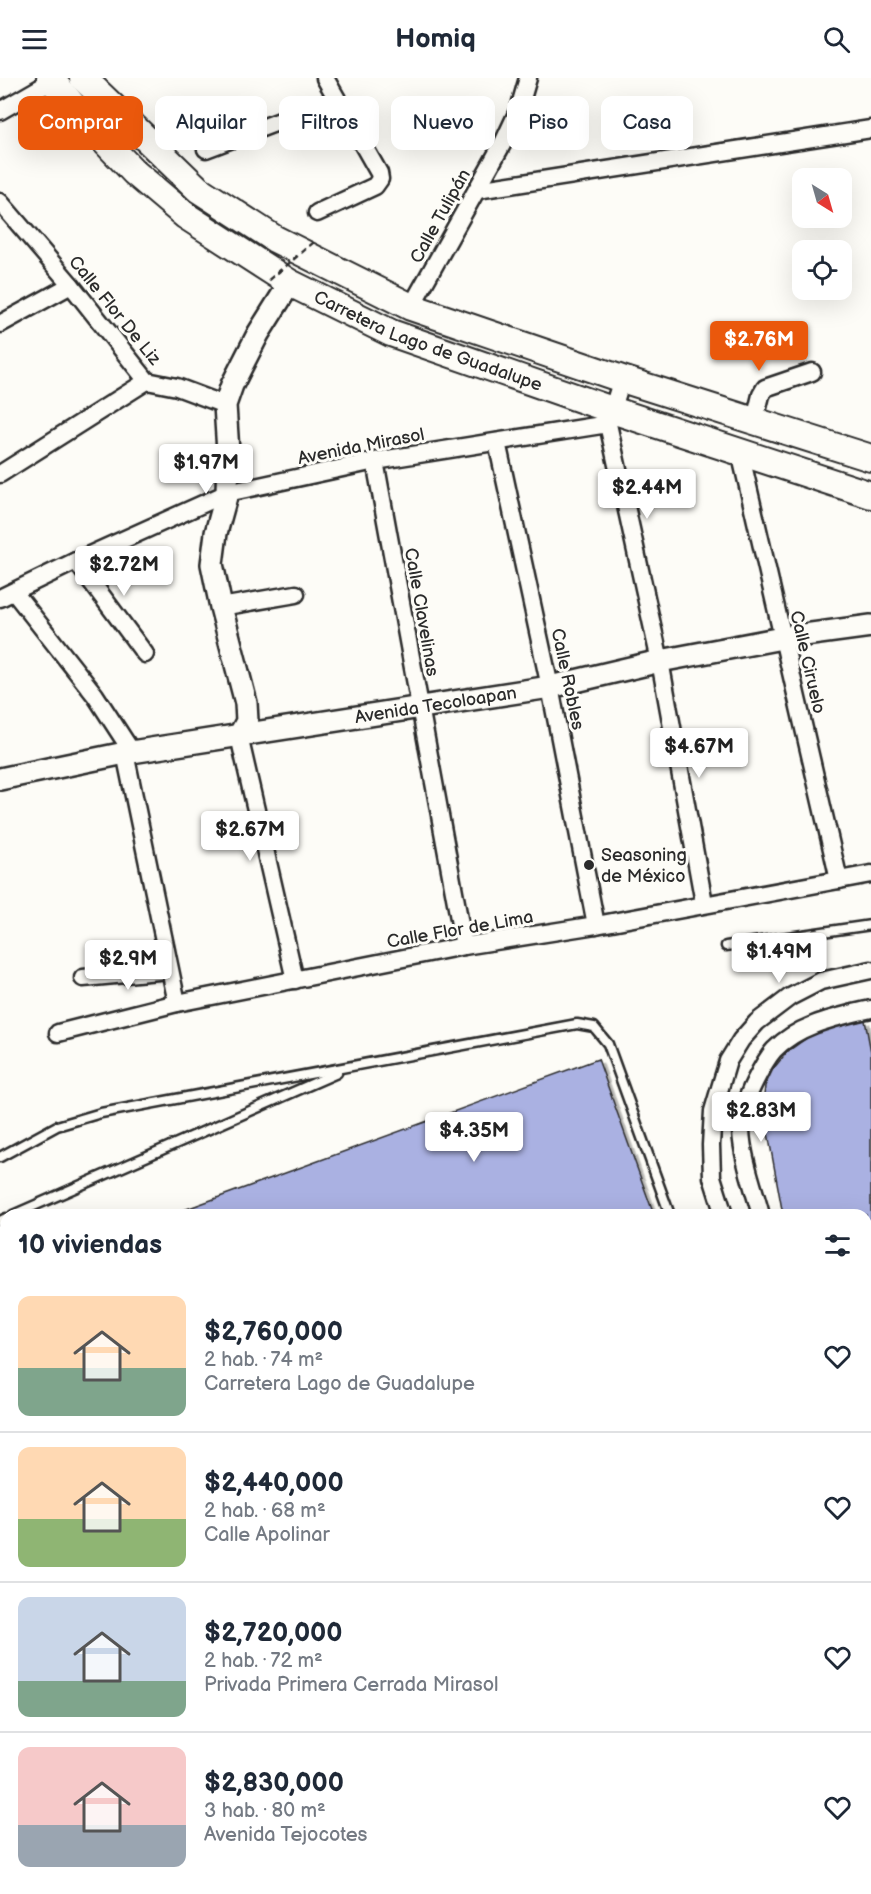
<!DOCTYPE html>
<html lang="es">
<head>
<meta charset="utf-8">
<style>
  :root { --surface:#fff; --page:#f6f6f7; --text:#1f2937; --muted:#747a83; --line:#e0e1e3; --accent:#ea580c }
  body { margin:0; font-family:"Balsamiq Sans",sans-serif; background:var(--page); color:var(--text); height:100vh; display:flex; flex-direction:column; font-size:22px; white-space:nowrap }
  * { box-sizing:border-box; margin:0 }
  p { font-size:20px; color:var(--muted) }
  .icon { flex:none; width:33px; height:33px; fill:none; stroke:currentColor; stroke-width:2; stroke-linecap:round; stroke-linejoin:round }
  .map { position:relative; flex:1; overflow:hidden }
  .side { position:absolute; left:0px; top:1131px; width:872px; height:686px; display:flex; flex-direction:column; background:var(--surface); border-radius:18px 18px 0 0; box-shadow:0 6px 24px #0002 }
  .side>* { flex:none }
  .guide { position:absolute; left:18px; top:18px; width:836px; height:54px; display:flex; gap:12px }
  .needle { width:39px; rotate:143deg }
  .buttons { position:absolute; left:792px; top:90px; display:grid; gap:12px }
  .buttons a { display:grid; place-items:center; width:60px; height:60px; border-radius:12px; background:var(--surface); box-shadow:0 6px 24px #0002; font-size:30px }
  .price { position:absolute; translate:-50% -51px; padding:0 14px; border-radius:6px; background:#fff; color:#222; font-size:20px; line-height:39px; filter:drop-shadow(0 2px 3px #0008) }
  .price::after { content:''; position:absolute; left:50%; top:36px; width:18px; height:14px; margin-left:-9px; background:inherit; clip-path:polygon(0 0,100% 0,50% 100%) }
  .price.current { background:var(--accent); color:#fff }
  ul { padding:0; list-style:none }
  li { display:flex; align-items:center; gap:18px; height:150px; padding:0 18px }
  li+li { border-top:2px solid var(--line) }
  li span { display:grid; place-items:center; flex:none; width:168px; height:120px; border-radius:12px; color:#555 }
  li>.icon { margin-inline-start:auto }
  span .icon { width:72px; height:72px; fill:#fffc; stroke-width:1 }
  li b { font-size:26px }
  h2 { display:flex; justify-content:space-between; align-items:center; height:72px; padding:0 18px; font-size:26px }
  .chip { padding:0 21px; border-radius:12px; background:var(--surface); box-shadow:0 6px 24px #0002; font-size:21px; line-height:54px }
  .chip.current { background:var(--accent); color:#fff }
  header { display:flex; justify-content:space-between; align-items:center; height:78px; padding:0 18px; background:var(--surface); font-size:27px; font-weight:700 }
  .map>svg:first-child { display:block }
  .building { fill:#aab1e2; stroke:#2b2b2b; stroke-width:1.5; filter:url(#shadow) }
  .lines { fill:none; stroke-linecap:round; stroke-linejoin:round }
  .service-casing { stroke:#2b2b2b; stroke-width:13 }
  .minor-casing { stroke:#2b2b2b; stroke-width:21 }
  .tertiary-casing { stroke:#2b2b2b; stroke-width:26 }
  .primary-casing { stroke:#2b2b2b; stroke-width:30 }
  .service { stroke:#fdfcf7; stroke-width:8 }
  .minor { stroke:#fdfcf7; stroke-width:16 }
  .tertiary { stroke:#fdfcf7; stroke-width:21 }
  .primary { stroke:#fdfcf7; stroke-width:26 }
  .path-bridge { stroke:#2b2b2b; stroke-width:3; stroke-dasharray:6 4.5; stroke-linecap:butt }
  .poi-dot { fill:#2b2b2b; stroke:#fdfcf7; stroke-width:2 }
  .labels { text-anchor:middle; stroke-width:6; stroke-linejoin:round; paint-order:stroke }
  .street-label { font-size:18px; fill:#2b2b2b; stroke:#fdfcf7 }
  .poi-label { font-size:18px; fill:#2b2b2b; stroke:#fdfcf7; text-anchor:start }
</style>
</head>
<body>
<header><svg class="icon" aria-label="menu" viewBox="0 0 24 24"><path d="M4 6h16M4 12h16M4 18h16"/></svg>Homiq<svg class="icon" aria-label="search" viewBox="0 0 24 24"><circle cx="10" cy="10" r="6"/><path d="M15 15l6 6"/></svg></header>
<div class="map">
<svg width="871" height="1816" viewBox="0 0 871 1816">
  <defs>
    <filter id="shadow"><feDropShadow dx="4.5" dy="4.5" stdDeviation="0" flood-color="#0004"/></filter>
  </defs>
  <rect width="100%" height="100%" fill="#fdfcf7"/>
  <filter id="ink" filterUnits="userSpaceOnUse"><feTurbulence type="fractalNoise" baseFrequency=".0167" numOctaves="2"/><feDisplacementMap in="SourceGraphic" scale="12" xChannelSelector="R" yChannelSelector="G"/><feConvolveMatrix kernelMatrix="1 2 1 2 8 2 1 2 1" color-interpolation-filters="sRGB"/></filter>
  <g filter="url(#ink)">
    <g class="building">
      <polygon points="865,942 871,974 871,1249 866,1250 866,1137 783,1137 763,1028 765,1008 773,991 787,974 811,957 834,949"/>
      <polygon points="598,981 654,1137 170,1137"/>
      <polygon points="6,1197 6,1567 0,1569 0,1199"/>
      <polygon points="871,1249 871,1493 866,1492 866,1250"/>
      <polygon points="866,1573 871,1575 871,1816 294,1816 292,1810 866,1810"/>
      <polygon points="84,1810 232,1810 234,1816 68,1816"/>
    </g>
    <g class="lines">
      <defs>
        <g id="service">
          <polyline points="726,868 871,847"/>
          <polyline points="0,1079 57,1048 101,1035 577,946 594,949 608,966 670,1137"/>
          <polyline points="13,1137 337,995"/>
          <polyline points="0,1143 6,1140"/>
          <polyline points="0,1661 6,1659"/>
          <polyline points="40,1816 54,1810"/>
        </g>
        <g id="minor">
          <polyline points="0,33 52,3"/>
          <polyline points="206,71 336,22"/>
          <polyline points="477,112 871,51"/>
          <polyline points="0,124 71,207 147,303 177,309 225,327"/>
          <polyline points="317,135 375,108 380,101 379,95 325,0"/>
          <polyline points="411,229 504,63 519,31 528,0"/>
          <polyline points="0,246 71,207"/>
          <polyline points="622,301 608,346 660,583 704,825"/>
          <polyline points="755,342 761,317 765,310 812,294"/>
          <polyline points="497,364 550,609 596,847"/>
          <polyline points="740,374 839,802"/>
          <polyline points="375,383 464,868"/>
          <polyline points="0,396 147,303"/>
          <polyline points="76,483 145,576"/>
          <polyline points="14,514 95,617 132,674"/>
          <polyline points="0,520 76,483 227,415 375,383 608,346"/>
          <polyline points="221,529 296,516"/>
          <polyline points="239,658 295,902"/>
          <polyline points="125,675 177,925"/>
          <polyline points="83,900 169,892"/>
          <polyline points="58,955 177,925 464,868 596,847 871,796"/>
          <polyline points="724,1137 712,1099 711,1067 713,1033 728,983 741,962 757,944 790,919 821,903 871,892"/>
          <path d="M761,1137c-7,-26 -19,-58 -20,-85 -1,-17 7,-35 14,-49 5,-10 11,-22 19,-31 25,-26 64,-33 97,-41"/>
          <polyline points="866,1539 871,1542"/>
          <polyline points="0,1766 6,1762"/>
          <polyline points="0,1799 6,1795"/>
          <polyline points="265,1810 266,1816"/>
        </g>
        <g id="tertiary">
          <polyline points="239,658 247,643 246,625 221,529 212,486 216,455 227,415 228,374 225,327 232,307 258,256 290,205"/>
          <path id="s1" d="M0,701l125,-26 425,-66 110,-26 122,-23 89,-12"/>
        </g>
        <g id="primary">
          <path id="s2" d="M50,0l42,50 42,44 52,44 104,67 101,50 221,77 259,85"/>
          <polyline points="83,0 198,111 275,161 411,229 622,301 871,380"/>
        </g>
      </defs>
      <use href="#service" class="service-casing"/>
      <use href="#minor" class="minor-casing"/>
      <use href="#tertiary" class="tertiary-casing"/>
      <use href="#primary" class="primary-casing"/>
      <use href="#service" class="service"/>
      <use href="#minor" class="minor"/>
      <use href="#tertiary" class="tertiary"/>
      <use href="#primary" class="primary"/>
      <polyline class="path-bridge" points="269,202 316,162"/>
    </g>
  </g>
  <circle class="poi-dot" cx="589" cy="787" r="6"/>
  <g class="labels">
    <g class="street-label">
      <text transform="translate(440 138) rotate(-61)" y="6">Calle Tulipán</text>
      <text transform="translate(115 232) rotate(51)" y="6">Calle Flor De Liz</text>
      <text dy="6" stroke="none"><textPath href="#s2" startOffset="468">Carretera Lago de Guadalupe</textPath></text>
      <text transform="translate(361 368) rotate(-11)" y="6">Avenida Mirasol</text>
      <text transform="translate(422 534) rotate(80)" y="6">Calle Clavelinas</text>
      <text transform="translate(808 584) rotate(77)" y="6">Calle Ciruelo</text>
      <text transform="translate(568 601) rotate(78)" y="6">Calle Robles</text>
      <text dy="6" stroke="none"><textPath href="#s1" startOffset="442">Avenida Tecoloapan</textPath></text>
      <text transform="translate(460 851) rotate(-10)" y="6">Calle Flor de Lima</text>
    </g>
    <g class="poi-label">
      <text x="601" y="783">Seasoning<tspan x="601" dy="21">de México</tspan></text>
    </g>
  </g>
</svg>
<div class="buttons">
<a><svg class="needle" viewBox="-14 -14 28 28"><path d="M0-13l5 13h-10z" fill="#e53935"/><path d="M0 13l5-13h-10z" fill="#747a83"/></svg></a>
<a><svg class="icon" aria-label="locate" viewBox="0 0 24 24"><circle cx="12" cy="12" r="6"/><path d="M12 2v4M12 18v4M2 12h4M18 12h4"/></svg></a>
</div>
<b class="price current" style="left:759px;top:294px">$2.76M</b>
<b class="price" style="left:206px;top:417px">$1.97M</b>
<b class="price" style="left:647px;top:442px">$2.44M</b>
<b class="price" style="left:124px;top:519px">$2.72M</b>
<b class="price" style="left:699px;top:701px">$4.67M</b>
<b class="price" style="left:250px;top:784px">$2.67M</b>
<b class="price" style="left:779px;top:906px">$1.49M</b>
<b class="price" style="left:128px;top:913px">$2.9M</b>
<b class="price" style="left:761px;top:1065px">$2.83M</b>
<b class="price" style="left:474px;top:1085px">$4.35M</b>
<div class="guide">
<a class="chip current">Comprar</a>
<a class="chip">Alquilar</a>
<a class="chip">Filtros</a>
<a class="chip">Nuevo</a>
<a class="chip">Piso</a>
<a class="chip">Casa</a>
</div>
<section class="side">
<h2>10 viviendas<svg class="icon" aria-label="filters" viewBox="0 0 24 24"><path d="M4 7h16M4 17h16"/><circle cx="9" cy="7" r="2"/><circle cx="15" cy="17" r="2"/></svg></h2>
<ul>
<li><span style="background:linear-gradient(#ffd9b3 60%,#7fa58c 0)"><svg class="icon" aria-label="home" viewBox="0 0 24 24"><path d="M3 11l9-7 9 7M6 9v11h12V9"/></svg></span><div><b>$2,760,000</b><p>2 hab. · 74 m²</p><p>Carretera Lago de Guadalupe</p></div><svg class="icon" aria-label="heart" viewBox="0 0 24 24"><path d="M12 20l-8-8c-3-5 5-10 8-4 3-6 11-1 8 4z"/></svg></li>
<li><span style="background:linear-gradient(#ffd9b3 60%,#8fb573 0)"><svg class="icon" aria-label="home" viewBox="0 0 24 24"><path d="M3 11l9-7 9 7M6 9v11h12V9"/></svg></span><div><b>$2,440,000</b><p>2 hab. · 68 m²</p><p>Calle Apolinar</p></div><svg class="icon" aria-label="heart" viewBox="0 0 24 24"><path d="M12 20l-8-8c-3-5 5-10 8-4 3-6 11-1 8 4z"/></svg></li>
<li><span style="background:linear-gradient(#c9d6e8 70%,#7fa58c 0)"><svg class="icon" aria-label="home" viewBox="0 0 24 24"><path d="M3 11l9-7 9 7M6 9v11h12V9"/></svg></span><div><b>$2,720,000</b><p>2 hab. · 72 m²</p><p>Privada Primera Cerrada Mirasol</p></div><svg class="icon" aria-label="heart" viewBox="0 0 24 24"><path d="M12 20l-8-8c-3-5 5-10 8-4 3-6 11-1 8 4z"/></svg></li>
<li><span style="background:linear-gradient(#f6c9c9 65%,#9aa5b1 0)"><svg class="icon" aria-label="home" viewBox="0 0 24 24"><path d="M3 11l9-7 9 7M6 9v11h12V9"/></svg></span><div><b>$2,830,000</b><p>3 hab. · 80 m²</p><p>Avenida Tejocotes</p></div><svg class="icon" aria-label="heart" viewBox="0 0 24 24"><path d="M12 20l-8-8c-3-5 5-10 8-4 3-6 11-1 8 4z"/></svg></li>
</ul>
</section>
</div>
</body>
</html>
